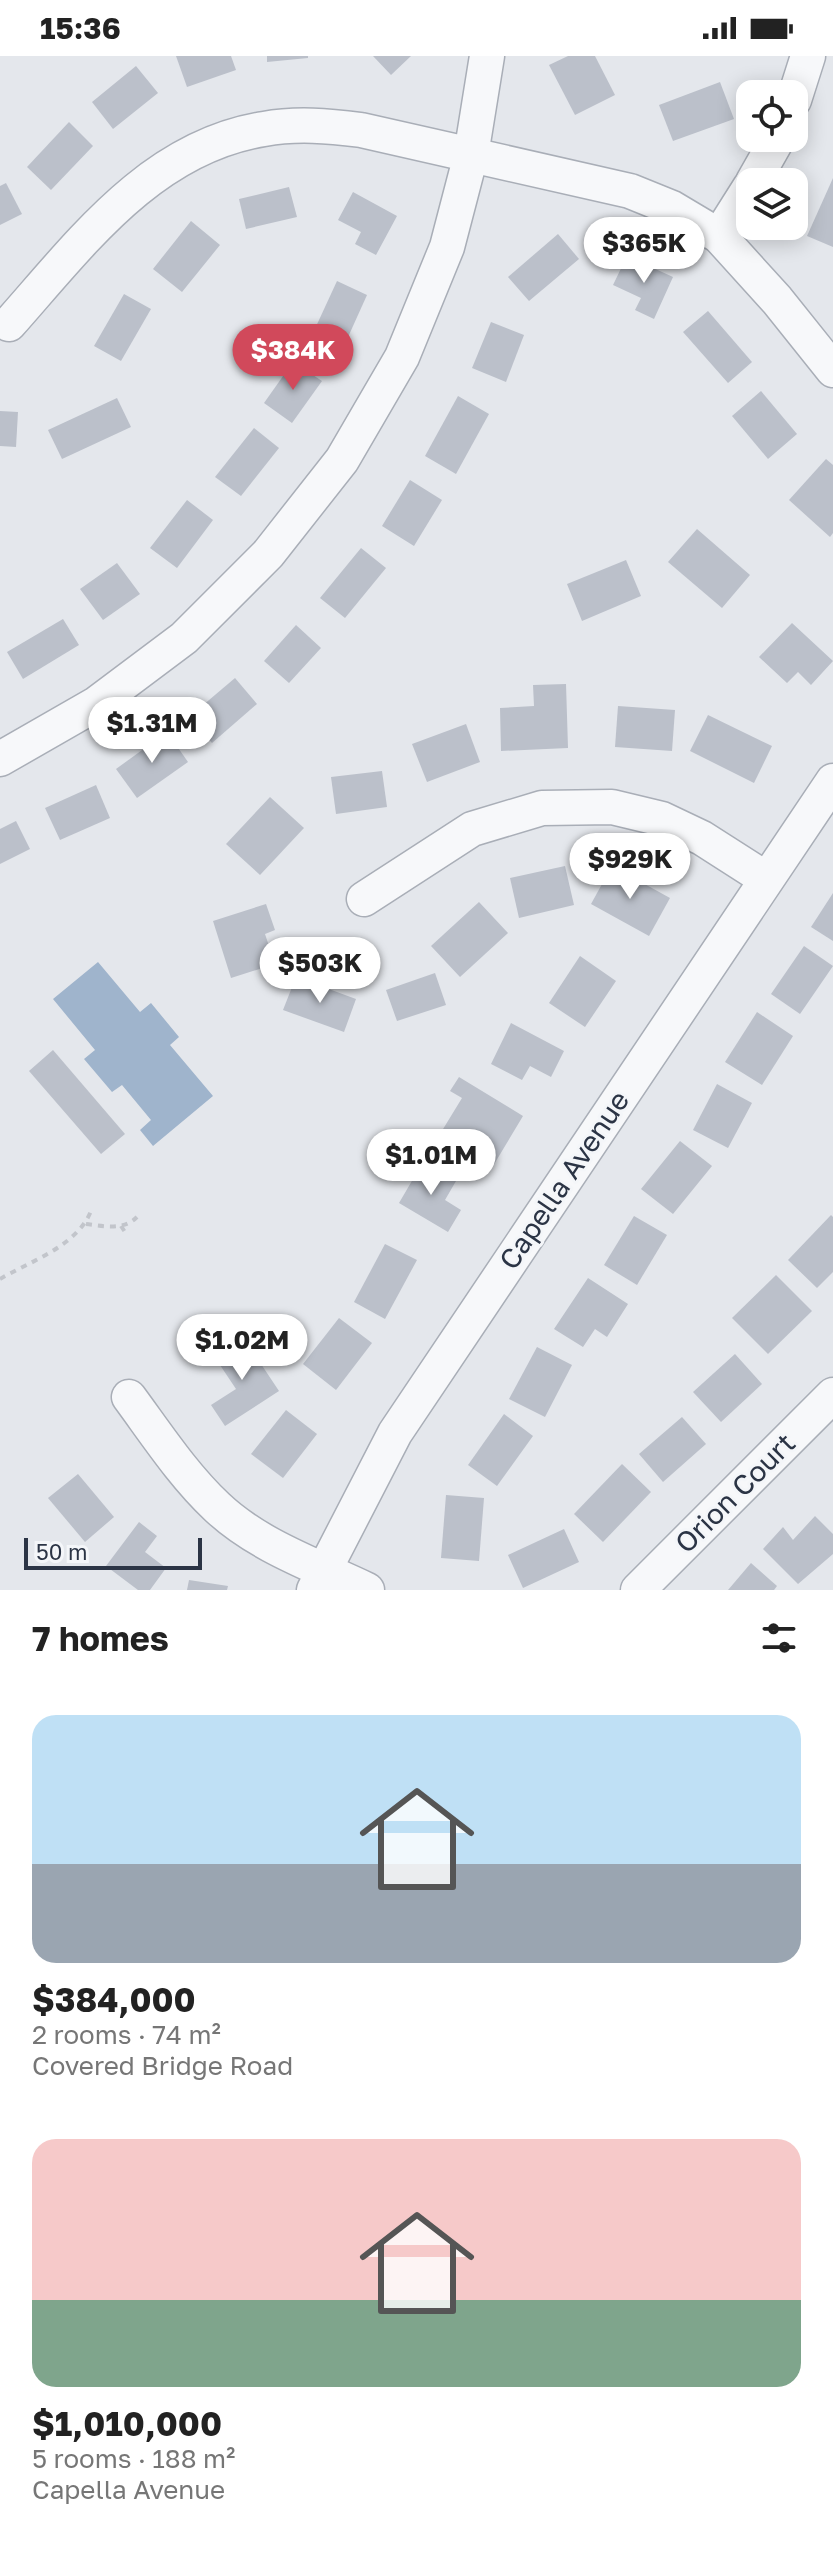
<!DOCTYPE html>
<html lang="en">
<head>
<meta charset="utf-8">
<style>
  :root { --surface:#fff; --page:#f6f6f6; --text:#222; --muted:#767676; --accent:#d1495b }
  body { margin:0; font-family:"Golos Text",sans-serif; background:var(--page); color:var(--text); height:100vh; display:flex; flex-direction:column; font-size:30px; white-space:nowrap }
  * { box-sizing:border-box; margin:0 }
  p { font-size:26px; color:var(--muted) }
  .icon { flex:none; width:44px; height:44px; fill:none; stroke:currentColor; stroke-width:2; stroke-linecap:round; stroke-linejoin:round }
  .map { position:relative; height:1534px; overflow:hidden }
  .drawer { display:flex; flex-direction:column; background:var(--surface); flex:1 }
  .drawer>* { flex:none }
  .tools { position:absolute; left:736px; top:24px; display:grid; gap:16px }
  .tools a { display:grid; place-items:center; width:72px; height:72px; border-radius:16px; background:var(--surface); box-shadow:0 4px 20px #0003; font-size:40px }
  .scale { position:absolute; left:24px; bottom:20px; width:178px; box-sizing:border-box; padding-left:8px; border:4px solid #2b3445; border-top:0; font-size:22px; line-height:28px; white-space:nowrap; color:#2b3445; -webkit-text-stroke:6px #f4f6f9; paint-order:stroke }
  .price { position:absolute; translate:-50% -68px; padding:0 18px; border-radius:28px; background:#fff; color:#222; font-size:26px; line-height:52px; filter:drop-shadow(0 2px 4px #0008) }
  .price::after { content:''; position:absolute; left:50%; top:48px; width:24px; height:18px; margin-left:-12px; background:inherit; clip-path:polygon(0 0,100% 0,50% 100%) }
  .price.current { background:var(--accent); color:#fff }
  ul { padding:0; list-style:none }
  li { display:grid; align-content:center; gap:16px; height:424px; padding:0 32px }
  li span { display:grid; place-items:center; height:248px; border-radius:24px; color:#555 }
  li>.icon { margin-inline-start:auto }
  span .icon { width:144px; height:144px; fill:#fffc; stroke-width:1 }
  li b { font-size:34px }
  h2 { display:flex; justify-content:space-between; align-items:center; height:96px; padding:0 32px; font-size:34px }
  .status { display:flex; justify-content:space-between; align-items:center; height:56px; padding:0 40px; background:var(--surface); direction:ltr }
  .status svg { height:22px; fill:currentColor }
  .map>svg:first-child { display:block }
  .water { fill:#9fb4cc }
  .building { fill:#bbc0ca }
  .lines { fill:none; stroke-linecap:round; stroke-linejoin:round }
  .minor-casing { stroke:#a9aeb7; stroke-width:37 }
  .path { stroke:#c2c5cb; stroke-width:4; stroke-dasharray:6 6; stroke-linecap:butt }
  .minor { stroke:#f7f8fa; stroke-width:34 }
  .labels { text-anchor:middle; stroke-width:6; stroke-linejoin:round; paint-order:stroke }
  .street-label { font-size:28px; fill:#2b3445; stroke:#f4f6f9 }
</style>
</head>
<body>
<div class="status"><b>15:36</b><svg viewBox="0 0 49 12"><path d="M0 12V9h3v3zM5 12V6h3v6zM10 12V3h3v9zM15 12V0h3v12zM26 1h20v11H26zM47 4h2v5h-2z"/></svg></div>
<div class="map">
<svg width="833" height="1534" viewBox="0 0 833 1534">
  <rect width="100%" height="100%" fill="#e4e7ec"/>
  <polygon class="water" points="98,906 140,956 151,947 179,981 170,989 213,1040 153,1090 140,1074 151,1064 122,1029 112,1036 84,1003 95,994 53,943"/>
  <g class="building">
    <polygon points="176,0 231,0 236,14 187,31"/>
    <polygon points="267,0 308,0 308,2 267,6"/>
    <polygon points="373,0 411,0 391,19"/>
    <polygon points="568,0 595,0 615,39 575,59 549,9"/>
    <polygon points="136,10 158,37 113,73 92,46"/>
    <polygon points="720,26 734,63 673,85 659,49"/>
    <polygon points="69,66 93,90 51,134 27,111"/>
    <polygon points="833,122 833,191 807,180"/>
    <polygon points="6,127 22,158 0,169 0,130"/>
    <polygon points="289,131 297,161 246,173 239,143"/>
    <polygon points="353,136 397,160 376,199 355,188 361,176 338,164"/>
    <polygon points="191,165 220,189 182,236 153,213"/>
    <polygon points="558,178 579,203 529,245 508,221"/>
    <polygon points="627,200 673,221 654,263 635,254 641,242 613,229"/>
    <polygon points="337,225 367,239 344,290 313,277"/>
    <polygon points="124,238 151,253 121,305 94,290"/>
    <polygon points="708,255 752,306 728,327 683,276"/>
    <polygon points="491,266 524,279 506,326 472,312"/>
    <polygon points="293,306 322,325 292,367 264,347"/>
    <polygon points="761,335 797,378 768,403 732,360"/>
    <polygon points="458,340 489,358 456,418 425,400"/>
    <polygon points="117,342 131,371 62,403 48,374"/>
    <polygon points="0,355 18,356 16,391 0,390"/>
    <polygon points="254,372 279,392 241,440 215,421"/>
    <polygon points="826,403 833,409 833,477 830,481 789,444"/>
    <polygon points="410,424 442,444 414,490 382,470"/>
    <polygon points="187,444 213,464 177,512 150,492"/>
    <polygon points="697,473 750,519 722,552 668,506"/>
    <polygon points="361,492 386,512 345,562 320,542"/>
    <polygon points="626,504 641,540 582,565 567,528"/>
    <polygon points="117,507 140,538 103,564 80,533"/>
    <polygon points="63,563 79,589 23,623 7,596"/>
    <polygon points="792,567 833,605 811,629 798,616 787,627 759,601"/>
    <polygon points="296,569 321,592 289,627 264,605"/>
    <polygon points="235,622 257,648 212,687 189,661"/>
    <polygon points="566,628 568,692 501,695 500,652 534,650 533,629"/>
    <polygon points="618,650 675,654 672,695 615,691"/>
    <polygon points="708,659 772,690 754,727 690,695"/>
    <polygon points="466,668 480,706 427,726 412,688"/>
    <polygon points="167,676 188,706 137,742 116,713"/>
    <polygon points="382,715 387,751 336,758 331,721"/>
    <polygon points="96,729 110,762 60,784 45,752"/>
    <polygon points="270,741 304,772 260,819 226,788"/>
    <polygon points="16,765 30,793 0,808 0,773"/>
    <polygon points="565,810 574,849 519,862 510,822"/>
    <polygon points="612,810 670,842 649,880 591,848"/>
    <polygon points="833,837 833,885 811,871"/>
    <polygon points="479,846 508,877 460,921 431,890"/>
    <polygon points="266,848 275,874 265,878 275,908 231,922 213,865"/>
    <polygon points="804,890 833,910 800,958 771,938"/>
    <polygon points="580,900 616,925 585,971 549,947"/>
    <polygon points="435,917 446,949 397,965 386,934"/>
    <polygon points="296,921 356,943 344,976 283,954"/>
    <polygon points="757,956 793,980 762,1029 725,1006"/>
    <polygon points="511,967 564,995 551,1021 530,1010 522,1024 491,1008"/>
    <polygon points="53,994 125,1078 101,1098 29,1015"/>
    <polygon points="459,1021 523,1060 493,1110 440,1078 462,1042 450,1035"/>
    <polygon points="717,1028 752,1047 728,1092 693,1074"/>
    <polygon points="680,1085 712,1110 673,1158 641,1133"/>
    <polygon points="423,1106 456,1125 445,1144 461,1154 448,1176 399,1147"/>
    <polygon points="831,1159 833,1161 833,1216 817,1232 788,1204"/>
    <polygon points="634,1160 667,1179 637,1229 604,1209"/>
    <polygon points="385,1188 417,1204 385,1263 354,1246"/>
    <polygon points="776,1219 812,1255 768,1298 732,1262"/>
    <polygon points="588,1222 628,1248 607,1281 595,1273 583,1291 554,1273"/>
    <polygon points="339,1262 372,1287 336,1334 303,1308"/>
    <polygon points="243,1281 279,1335 225,1370 211,1349 236,1333 214,1300"/>
    <polygon points="537,1291 572,1309 545,1361 509,1343"/>
    <polygon points="735,1298 762,1328 721,1366 693,1336"/>
    <polygon points="286,1354 317,1378 283,1422 251,1398"/>
    <polygon points="504,1358 533,1380 497,1430 468,1409"/>
    <polygon points="682,1361 706,1388 663,1426 639,1398"/>
    <polygon points="622,1408 651,1436 603,1486 574,1458"/>
    <polygon points="78,1418 114,1461 85,1486 48,1442"/>
    <polygon points="446,1439 484,1442 479,1505 441,1502"/>
    <polygon points="815,1460 833,1478 833,1498 798,1528 763,1493 783,1471 793,1484"/>
    <polygon points="139,1466 157,1480 145,1496 166,1512 150,1534 138,1534 106,1510"/>
    <polygon points="564,1473 579,1506 523,1532 508,1499"/>
    <polygon points="751,1507 777,1530 774,1534 728,1534"/>
    <polygon points="189,1524 228,1530 227,1534 187,1534"/>
  </g>
  <g class="lines">
    <defs>
      <g id="minor">
        <polyline points="794,44 808,0"/>
        <polyline points="753,126 778,82"/>
        <polyline points="719,180 750,131"/>
        <path d="M9,268c72,-81 142,-177 255,-195 33,-6 65,-3 97,1l269,61 42,17 47,28 58,64 56,70"/>
        <polyline points="0,703 96,648 184,582 268,498 342,404 402,301 447,191 471,99 487,0"/>
        <polyline points="364,843 472,773 542,752 612,751 662,763 702,782 766,823"/>
        <path d="M129,1341c28,38 54,78 88,110 41,39 100,59 150,83"/>
        <polyline points="314,1534 395,1377 833,725"/>
        <polyline points="638,1534 833,1339"/>
      </g>
    </defs>
    <use href="#minor" class="minor-casing"/>
    <g class="path">
      <path d="M86,1168c18,2 37,7 51,-7"/>
      <polyline points="121,1170 127,1179"/>
      <path d="M0,1223c31,-18 77,-33 91,-68"/>
    </g>
    <use href="#minor" class="minor"/>
  </g>
  <g class="labels">
    <g class="street-label">
      <text transform="translate(564 1124) rotate(-56)" y="10">Capella Avenue</text>
      <text transform="translate(735 1437) rotate(-45)" y="10">Orion Court</text>
    </g>
  </g>
</svg>
<div class="tools">
<a><svg class="icon" aria-label="locate" viewBox="0 0 24 24"><circle cx="12" cy="12" r="6"/><path d="M12 2v4M12 18v4M2 12h4M18 12h4"/></svg></a>
<a><svg class="icon" aria-label="layers" viewBox="0 0 24 24"><path d="M12 4l9 5-9 5-9-5zM3 14l9 5 9-5"/></svg></a>
</div>
<div class="scale">50 m</div>
<b class="price" style="left:644px;top:229px">$365K</b>
<b class="price current" style="left:293px;top:336px">$384K</b>
<b class="price" style="left:152px;top:709px">$1.31M</b>
<b class="price" style="left:630px;top:845px">$929K</b>
<b class="price" style="left:320px;top:949px">$503K</b>
<b class="price" style="left:431px;top:1141px">$1.01M</b>
<b class="price" style="left:242px;top:1326px">$1.02M</b>
</div>
<section class="drawer">
<h2>7 homes<svg class="icon" aria-label="filters" viewBox="0 0 24 24"><path d="M4 7h16M4 17h16"/><circle cx="9" cy="7" r="2"/><circle cx="15" cy="17" r="2"/></svg></h2>
<ul>
<li><span style="background:linear-gradient(#bfe0f5 60%,#9aa5b1 0)"><svg class="icon" aria-label="home" viewBox="0 0 24 24"><path d="M3 11l9-7 9 7M6 9v11h12V9"/></svg></span><div><b>$384,000</b><p>2 rooms · 74 m²</p><p>Covered Bridge Road</p></div></li>
<li><span style="background:linear-gradient(#f6c9c9 65%,#7fa58c 0)"><svg class="icon" aria-label="home" viewBox="0 0 24 24"><path d="M3 11l9-7 9 7M6 9v11h12V9"/></svg></span><div><b>$1,010,000</b><p>5 rooms · 188 m²</p><p>Capella Avenue</p></div></li>
</ul>
</section>
</body>
</html>
